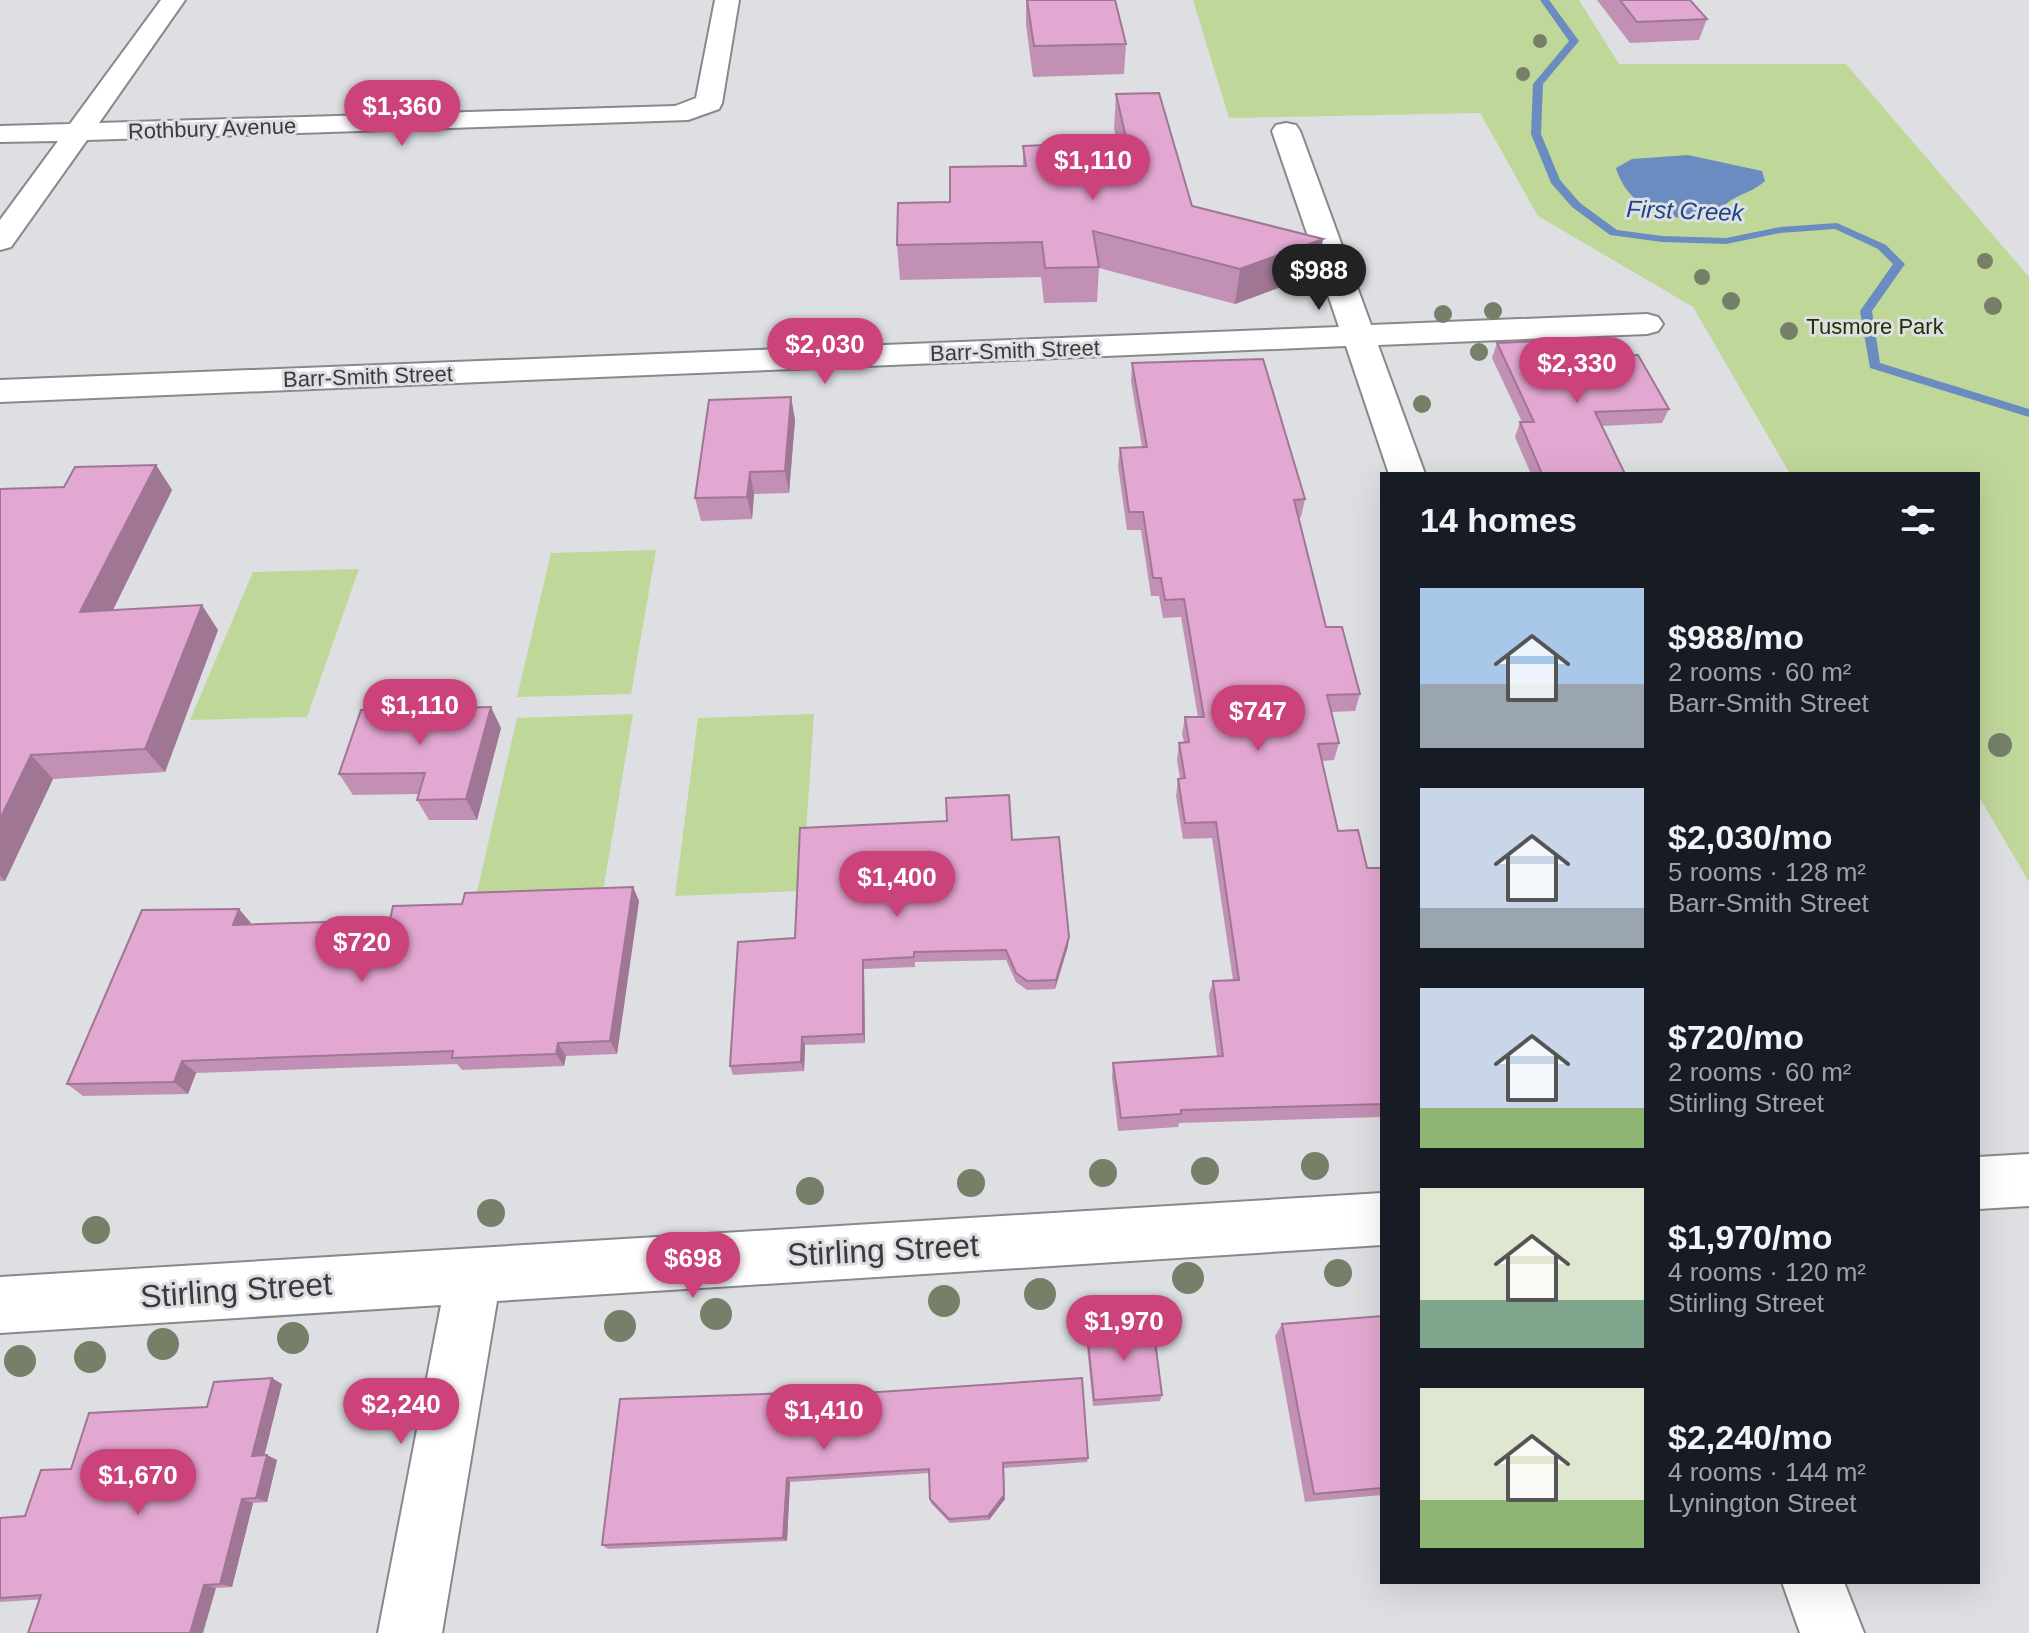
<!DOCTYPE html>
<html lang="en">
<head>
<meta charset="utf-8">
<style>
  :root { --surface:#171b24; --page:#20242c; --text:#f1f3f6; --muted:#9ea1a6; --accent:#cc427b }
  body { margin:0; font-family:Helvetica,sans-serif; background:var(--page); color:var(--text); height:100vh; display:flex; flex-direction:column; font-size:30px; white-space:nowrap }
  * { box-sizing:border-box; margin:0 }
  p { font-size:26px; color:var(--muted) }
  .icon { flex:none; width:44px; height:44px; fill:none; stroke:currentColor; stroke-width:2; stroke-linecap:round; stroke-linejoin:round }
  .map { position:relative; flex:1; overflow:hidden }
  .side { position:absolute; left:1380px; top:472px; width:600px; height:1112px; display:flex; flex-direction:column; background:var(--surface); border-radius:0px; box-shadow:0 8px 32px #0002 }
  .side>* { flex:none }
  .price { position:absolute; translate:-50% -68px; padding:0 18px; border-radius:28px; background:var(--accent); color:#fff; font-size:26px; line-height:52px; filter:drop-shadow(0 2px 4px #0008) }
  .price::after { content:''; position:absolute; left:50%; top:48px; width:24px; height:18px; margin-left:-12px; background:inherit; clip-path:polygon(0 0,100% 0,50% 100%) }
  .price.current { background:#222; color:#fff }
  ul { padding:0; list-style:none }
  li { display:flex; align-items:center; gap:24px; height:200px; padding:0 40px }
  li span { display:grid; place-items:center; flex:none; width:224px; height:160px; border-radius:0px; color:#555 }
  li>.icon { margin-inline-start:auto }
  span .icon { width:96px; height:96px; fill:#fffc; stroke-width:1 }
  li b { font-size:34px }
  h2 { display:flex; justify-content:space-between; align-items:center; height:96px; padding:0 40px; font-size:34px }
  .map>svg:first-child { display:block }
  .green { fill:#c0d79a }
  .water { fill:#6b8cc0 }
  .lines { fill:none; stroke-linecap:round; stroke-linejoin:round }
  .stream { fill:#6b8cc0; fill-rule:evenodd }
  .minor-casing { stroke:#88898c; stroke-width:4 }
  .minor { fill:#fff; fill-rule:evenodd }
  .tree { fill:#767f67 }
  .wall { fill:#c390b5 }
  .shaded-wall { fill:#9f7693 }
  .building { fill:#e3a8d2; stroke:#9f7693; stroke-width:2 }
  .labels { text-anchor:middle; stroke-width:6; stroke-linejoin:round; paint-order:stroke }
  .far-street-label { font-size:22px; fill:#3b3b3d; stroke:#dddfe2 }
  .far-park-label { font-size:22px; fill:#223002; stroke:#dddfe2 }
  .far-water-label { font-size:24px; font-style:italic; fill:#1d4687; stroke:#dddfe2 }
  .near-street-label { font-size:32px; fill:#3b3b3d; stroke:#dddfe2 }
</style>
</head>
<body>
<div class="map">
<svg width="2029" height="1633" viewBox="0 0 2029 1633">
  <rect width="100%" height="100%" fill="#dddfe2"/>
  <g class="green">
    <polygon points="1193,0 1579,0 1619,64 1846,64 2029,277 2029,882 1978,795 1978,474 1790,474 1693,307 1538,216 1480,113 1229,118"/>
    <polygon points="656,550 631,694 517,697 551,553"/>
    <polygon points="359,569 307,717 190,720 253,572"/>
    <polygon points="633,714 603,891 476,896 517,718"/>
    <polygon points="814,714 802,891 675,896 698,718"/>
  </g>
  <path class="water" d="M1688,155l74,16 3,10c-13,11 -20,11 -32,18 -6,3 -10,9 -15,12 -41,18 -90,-1 -102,-43l16,-9z"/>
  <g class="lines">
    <polygon class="stream" points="1540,0 1549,0 1579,41 1543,84 1541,134 1560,180 1580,203 1617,230 1662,236 1726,238 1780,227 1837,223 1886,245 1905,264 1872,311 1880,363 2029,409 2029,417 1870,368 1860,311 1893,264 1878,249 1835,229 1780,233 1726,244 1662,242 1610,235 1572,207 1551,183 1531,134 1533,84 1569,41"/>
    <defs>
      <g id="minor">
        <polygon points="161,0 185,0 99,123 675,106 696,98 715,0 739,0 722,103 719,109 688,120 87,140 11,247 0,250 0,220 58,141 0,142 0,126 70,124"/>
        <polygon points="1286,123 1296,125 1300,131 1371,325 1647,314 1658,317 1663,324 1658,331 1647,334 1378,345 1425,474 1389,474 1346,346 0,402 0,380 1339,327 1272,131 1276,125"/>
        <polygon points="2029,1154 2029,1206 1978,1209 1978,1157"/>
        <polygon points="1382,1193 1382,1245 497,1301 442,1633 378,1633 441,1305 0,1333 0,1277"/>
        <polygon points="1782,1582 1844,1582 1864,1633 1800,1633"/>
      </g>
    </defs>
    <use href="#minor" class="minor-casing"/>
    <use href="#minor" class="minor"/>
  </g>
  <g class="tree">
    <circle cx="1540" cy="41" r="7"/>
    <circle cx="1523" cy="74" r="7"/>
    <circle cx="1985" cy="261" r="8"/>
    <circle cx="1702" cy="277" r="8"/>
    <circle cx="1731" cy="301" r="9"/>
    <circle cx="1993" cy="306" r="9"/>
    <circle cx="1493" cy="311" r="9"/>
    <circle cx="1443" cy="314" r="9"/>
    <circle cx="1789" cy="331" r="9"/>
    <circle cx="1568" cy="348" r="9"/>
    <circle cx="1479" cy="352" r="9"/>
    <circle cx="1422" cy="404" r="9"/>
    <circle cx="2000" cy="745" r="12"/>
    <circle cx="1315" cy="1166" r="14"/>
    <circle cx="1205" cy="1171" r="14"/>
    <circle cx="1103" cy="1173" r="14"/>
    <circle cx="971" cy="1183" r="14"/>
    <circle cx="810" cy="1191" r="14"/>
    <circle cx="491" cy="1213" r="14"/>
    <circle cx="96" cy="1230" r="14"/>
    <circle cx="1338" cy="1273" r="14"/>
    <circle cx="1188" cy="1278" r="16"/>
    <circle cx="1040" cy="1294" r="16"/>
    <circle cx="944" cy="1301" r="16"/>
    <circle cx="716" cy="1314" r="16"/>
    <circle cx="620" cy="1326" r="16"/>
    <circle cx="293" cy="1338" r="16"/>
    <circle cx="163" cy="1344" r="16"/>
    <circle cx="90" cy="1357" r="16"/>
    <circle cx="20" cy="1361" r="16"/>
  </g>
  <g class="wall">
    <polygon points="1026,0 1115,0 1126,44 1124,74 1033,77 1026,25"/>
    <polygon points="1597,0 1690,0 1707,19 1699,40 1630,43"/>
    <polygon points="1116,94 1192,206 1323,239 1316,274 1235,304 1099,268 1097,302 1044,303 1041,277 900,280 897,245 950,202 1023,166 1023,146 1117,143 1114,128"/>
    <polygon points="1497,343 1551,359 1669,409 1662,423 1601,426 1625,474 1531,474 1515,437 1520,422 1522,422 1492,358"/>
    <polygon points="1132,363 1305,499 1301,517 1299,518 1326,627 1360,694 1355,711 1331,712 1339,743 1334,760 1322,761 1338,831 1367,868 1382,868 1382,1117 1179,1123 1178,1127 1118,1131 1112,1077 1113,1063 1217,1056 1209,995 1213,981 1233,980 1212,838 1183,839 1176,796 1178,779 1180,779 1177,760 1179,743 1184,742 1182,734 1185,717 1198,717 1181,617 1163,618 1159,596 1151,596 1141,530 1127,530 1118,466 1120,448 1142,447 1131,381"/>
    <polygon points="791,397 795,420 789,493 754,494 752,519 701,521 695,498"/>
    <polygon points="156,465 172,490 113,610 218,630 165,772 53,779 5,881 0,881 0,489 64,487"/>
    <polygon points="501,728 477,820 429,820 417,800 419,794 353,795 339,774"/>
    <polygon points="1012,840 1068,946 1055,989 1027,990 1016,982 1006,960 915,962 915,967 864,969 865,1043 805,1045 804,1071 733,1075 730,1066 795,938"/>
    <polygon points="633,887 639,901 617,1054 566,1056 564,1066 462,1070 457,1064 196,1073 188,1094 83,1096 67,1084 251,923 251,924 390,920 462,904"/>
    <polygon points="1382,1316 1382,1495 1305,1502 1275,1336 1282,1324"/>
    <polygon points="1087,1331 1162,1395 1160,1401 1093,1406 1086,1337"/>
    <polygon points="282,1384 264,1455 277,1460 267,1502 253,1503 232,1587 0,1602 0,1518 25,1516 71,1469 207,1407"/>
    <polygon points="794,1397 1088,1458 1087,1462 1004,1468 1005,1499 989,1520 950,1523 931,1503 929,1473 790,1482 787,1541 608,1549 602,1545"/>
  </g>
  <g class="shaded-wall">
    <polygon points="1323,239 1316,274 1235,304 1240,269"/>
    <polygon points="791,397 795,420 789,493 785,471"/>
    <polygon points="156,465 172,490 100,636 80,612"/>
    <polygon points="750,472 754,494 752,519 747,497"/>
    <polygon points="202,605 218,630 165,772 145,749"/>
    <polygon points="491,707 501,728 477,820 466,799"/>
    <polygon points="31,755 53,779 5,881 0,876 0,819"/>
    <polygon points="633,887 639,901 617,1054 610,1041"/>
    <polygon points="239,909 251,923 246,938 233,925"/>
    <polygon points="1069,937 1068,946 1055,989 1056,980"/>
    <polygon points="863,960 864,969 865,1043 863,1034"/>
    <polygon points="802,1037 805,1045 804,1071 801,1062"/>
    <polygon points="558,1043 566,1056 564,1066 556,1054"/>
    <polygon points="182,1061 196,1073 188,1094 174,1082"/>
    <polygon points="272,1378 282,1384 263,1461 252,1456"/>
    <polygon points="267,1455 277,1460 267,1502 256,1498"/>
    <polygon points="787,1478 790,1482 787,1541 783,1538"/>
    <polygon points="1004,1495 1005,1499 989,1520 988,1516"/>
    <polygon points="242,1499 253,1503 232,1587 220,1584"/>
    <polygon points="204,1585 216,1588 203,1633 190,1633"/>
  </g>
  <g class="building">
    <polygon points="1027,0 1115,0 1126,44 1034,46"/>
    <polygon points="1620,0 1690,0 1707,19 1637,22"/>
    <polygon points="1159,93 1192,206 1323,239 1240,269 1093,231 1099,267 1045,268 1042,242 897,245 898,203 950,202 950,167 1026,166 1023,146 1127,142 1116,94"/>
    <polygon points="1542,341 1551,359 1638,355 1669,409 1595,412 1625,474 1542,474 1520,422 1534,422 1497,343"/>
    <polygon points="1263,359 1305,499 1294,500 1326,627 1342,627 1360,694 1327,695 1339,743 1318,744 1338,831 1358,830 1367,868 1382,868 1382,1104 1181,1110 1181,1114 1121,1118 1113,1063 1223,1056 1213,981 1239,980 1216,822 1185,823 1178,779 1185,778 1179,743 1189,742 1185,717 1204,717 1184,599 1165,600 1161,578 1153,578 1143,512 1129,512 1120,448 1147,447 1132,363"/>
    <polygon points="791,397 785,471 750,472 747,497 695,498 709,400"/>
    <polygon points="156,465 80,612 202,605 145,749 31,755 0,819 0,489 64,487 75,467"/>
    <polygon points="491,707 466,799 417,800 425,773 339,774 361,710"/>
    <polygon points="1009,795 1012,840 1059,837 1069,937 1056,980 1027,981 1016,973 1006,950 914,952 914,957 863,960 863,1034 802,1037 801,1062 730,1066 738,942 795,938 800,828 947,821 946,798"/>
    <polygon points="633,887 610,1041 558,1043 556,1054 452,1058 453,1051 182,1061 174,1082 67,1084 142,910 239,909 233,925 390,920 393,906 462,904 465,893"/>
    <polygon points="1382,1316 1382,1488 1314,1494 1282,1324"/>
    <polygon points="1153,1326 1162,1395 1094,1400 1087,1331"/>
    <polygon points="272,1378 252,1456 267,1455 256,1498 242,1499 220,1584 204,1585 190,1633 28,1633 41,1595 0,1598 0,1518 25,1516 41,1470 71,1469 89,1413 207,1407 214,1382"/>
    <polygon points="1082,1378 1088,1458 1003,1463 1004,1495 988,1516 949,1519 930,1499 929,1469 787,1478 783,1538 602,1545 620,1399 791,1393 791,1398"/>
  </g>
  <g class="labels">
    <g class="far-street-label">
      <text transform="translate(212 128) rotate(-2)" y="8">Rothbury Avenue</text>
      <text transform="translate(1015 350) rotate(-2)" y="8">Barr-Smith Street</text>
      <text transform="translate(368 376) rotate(-2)" y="8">Barr-Smith Street</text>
    </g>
    <g class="far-park-label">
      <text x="1875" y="334">Tusmore Park</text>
    </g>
    <g class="far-water-label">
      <text transform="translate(1685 211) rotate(2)" y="8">First Creek</text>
    </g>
    <g class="near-street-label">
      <text transform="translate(883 1250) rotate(-3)" y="11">Stirling Street</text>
      <text transform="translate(236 1290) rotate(-4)" y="11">Stirling Street</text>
    </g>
  </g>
</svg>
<b class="price" style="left:402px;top:148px">$1,360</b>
<b class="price" style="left:1093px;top:202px">$1,110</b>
<b class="price current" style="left:1319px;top:312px">$988</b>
<b class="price" style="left:825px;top:386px">$2,030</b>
<b class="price" style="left:1577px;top:405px">$2,330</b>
<b class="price" style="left:420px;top:747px">$1,110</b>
<b class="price" style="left:1258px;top:753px">$747</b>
<b class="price" style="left:897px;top:919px">$1,400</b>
<b class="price" style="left:362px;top:984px">$720</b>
<b class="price" style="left:693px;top:1300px">$698</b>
<b class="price" style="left:1124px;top:1363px">$1,970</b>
<b class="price" style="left:401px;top:1446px">$2,240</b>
<b class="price" style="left:824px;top:1452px">$1,410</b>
<b class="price" style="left:138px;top:1517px">$1,670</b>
<section class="side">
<h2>14 homes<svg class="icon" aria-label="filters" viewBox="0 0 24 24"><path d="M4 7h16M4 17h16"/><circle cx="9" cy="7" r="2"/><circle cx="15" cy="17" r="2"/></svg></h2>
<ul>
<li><span style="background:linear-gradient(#a9c7e8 60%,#9aa5b1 0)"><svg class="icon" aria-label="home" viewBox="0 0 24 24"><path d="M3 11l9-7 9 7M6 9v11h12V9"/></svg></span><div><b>$988/mo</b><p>2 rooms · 60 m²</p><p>Barr-Smith Street</p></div></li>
<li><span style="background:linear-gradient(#c9d6e8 75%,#9aa5b1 0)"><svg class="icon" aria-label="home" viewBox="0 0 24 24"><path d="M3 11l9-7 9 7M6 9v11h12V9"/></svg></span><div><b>$2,030/mo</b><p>5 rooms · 128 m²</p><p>Barr-Smith Street</p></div></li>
<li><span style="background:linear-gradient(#c9d6e8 75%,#8fb573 0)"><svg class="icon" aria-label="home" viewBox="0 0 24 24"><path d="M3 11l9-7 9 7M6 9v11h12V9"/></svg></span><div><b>$720/mo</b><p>2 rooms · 60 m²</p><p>Stirling Street</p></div></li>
<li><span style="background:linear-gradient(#dfe7d0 70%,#7fa58c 0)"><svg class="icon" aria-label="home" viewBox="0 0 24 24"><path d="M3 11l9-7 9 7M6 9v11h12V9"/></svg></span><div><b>$1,970/mo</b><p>4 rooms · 120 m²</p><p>Stirling Street</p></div></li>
<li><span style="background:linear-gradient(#dfe7d0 70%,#8fb573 0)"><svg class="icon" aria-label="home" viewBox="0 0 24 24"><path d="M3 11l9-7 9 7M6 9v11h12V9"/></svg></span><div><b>$2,240/mo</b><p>4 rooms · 144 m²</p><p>Lynington Street</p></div></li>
</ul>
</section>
</div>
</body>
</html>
